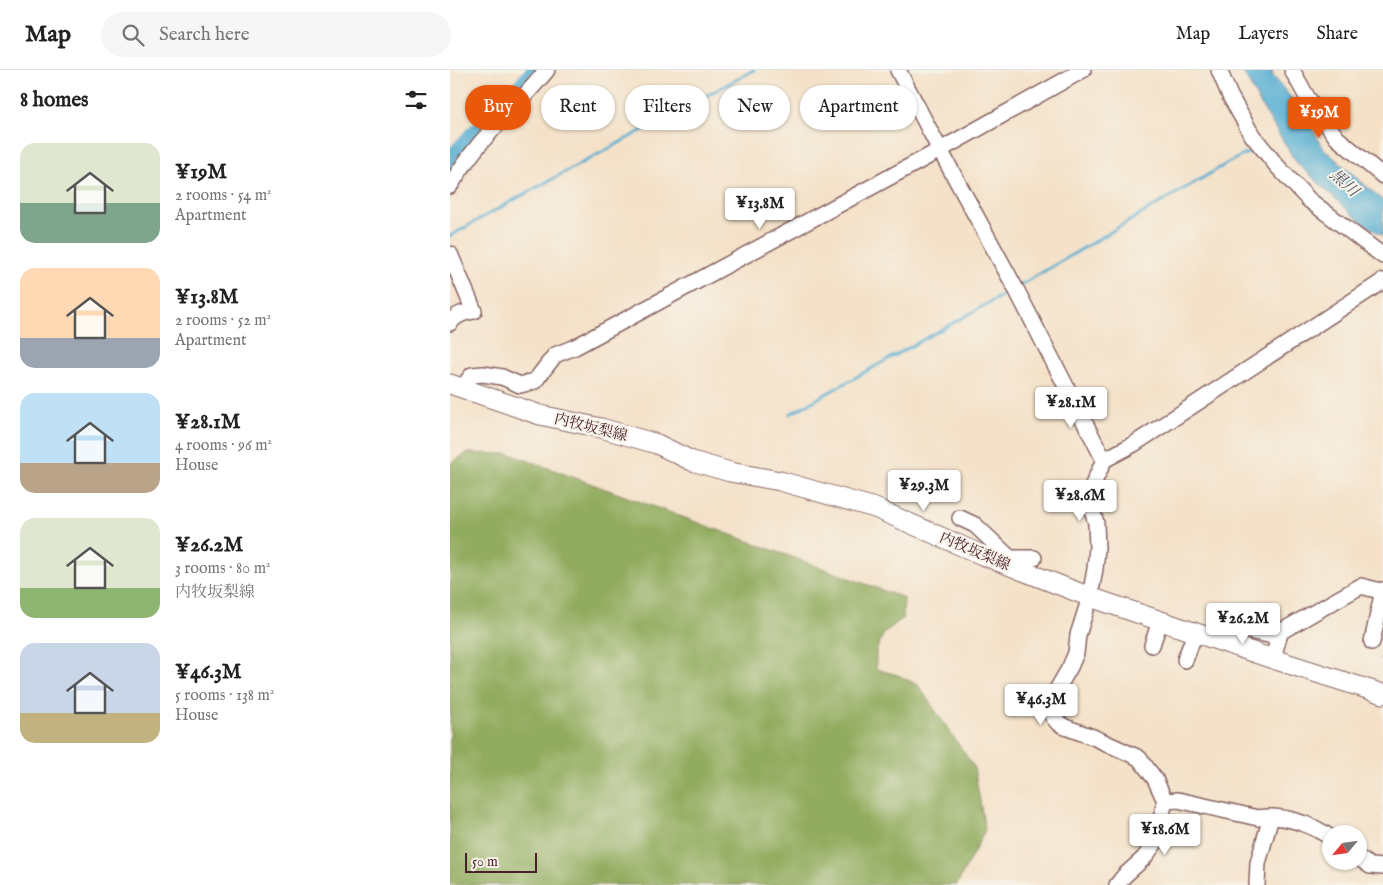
<!DOCTYPE html>
<html lang="en">
<head>
<meta charset="utf-8">
<style>
  :root { --surface:#fff; --page:#f6f6f6; --text:#222; --muted:#767676; --line:#e0e0e0; --accent:#ea580c }
  body { margin:0; font-family:"IM FELL English","Noto Serif JP",serif; background:var(--page); color:var(--text); height:100vh; display:flex; flex-direction:column; font-size:19px; white-space:nowrap }
  * { box-sizing:border-box; margin:0 }
  p { font-size:16px; color:var(--muted) }
  .icon { flex:none; width:28px; height:28px; fill:none; stroke:currentColor; stroke-width:2; stroke-linecap:round; stroke-linejoin:round }
  .map { position:relative; flex:1; overflow:hidden }
  .drawer { display:flex; flex-direction:column; background:var(--surface); width:450px }
  .drawer>* { flex:none }
  .hud { position:absolute; left:15px; top:15px; width:475px; height:45px; display:flex; gap:10px }
  .needle { width:32px; rotate:241deg }
  .controls { position:absolute; left:872px; top:755px; display:grid; gap:10px }
  .controls a { display:grid; place-items:center; width:45px; height:45px; border-radius:50%; background:var(--surface); box-shadow:0 1px 4px #0004; font-size:25px }
  .scale { position:absolute; left:15px; bottom:12px; width:72px; box-sizing:border-box; padding-left:5px; border:2px solid #4a1f2b; border-top:0; font-size:14px; line-height:18px; white-space:nowrap; color:#4a1f2b; -webkit-text-stroke:4px #f7f3e8; paint-order:stroke }
  .price { position:absolute; translate:-50% -42px; padding:0 11px; border-radius:5px; background:#fff; color:#222; font-size:16px; line-height:32px; filter:drop-shadow(0 1px 2px #0008) }
  .price::after { content:''; position:absolute; left:50%; top:30px; width:15px; height:11px; margin-left:-8px; background:inherit; clip-path:polygon(0 0,100% 0,50% 100%) }
  .price.on { background:var(--accent); color:#fff }
  ul { padding:0; list-style:none }
  li { display:flex; align-items:center; gap:15px; height:125px; padding:0 20px }
  li span { display:grid; place-items:center; flex:none; width:140px; height:100px; border-radius:15px; color:#555 }
  li>.icon { margin-inline-start:auto }
  span .icon { width:60px; height:60px; fill:#fffc; stroke-width:1 }
  li b { font-size:21px }
  h2 { display:flex; justify-content:space-between; align-items:center; height:60px; padding:0 20px; font-size:21px }
  .tag { padding:0 18px; border-radius:22px; background:var(--surface); box-shadow:0 1px 4px #0004; font-size:18px; line-height:45px }
  .tag.on { background:var(--accent); color:#fff }
  header { display:flex; align-items:center; gap:30px; box-sizing:border-box; height:70px; padding:0 25px; background:var(--surface); border-bottom:1px solid var(--line) }
  header strong { font-size:24px }
  nav { display:flex; gap:28px; margin-inline-start:auto; font-size:18px }
  .search { width:350px; height:45px; background:var(--page); display:flex; align-items:center; gap:12px; box-sizing:border-box; padding:0 18px; border-radius:28px; color:var(--muted); font-size:19px }
  main { display:flex; flex:1; min-height:0 }
  .map>svg:first-child { display:block }
  .forest { fill:#92ac5e; stroke:#6e6644 }
  .water { fill:#55add2; stroke:#50667e }
  .lines { fill:none; stroke-linecap:round; stroke-linejoin:round }
  .stream { stroke:#55add2; stroke-width:3 }
  .river { stroke:#55add2; stroke-width:18 }
  .minor-casing { stroke:#866362; stroke-width:18 }
  .major-casing { stroke:#866362; stroke-width:21 }
  .minor { stroke:#fff; stroke-width:15 }
  .major { stroke:#fff; stroke-width:19 }
  .labels { text-anchor:middle; stroke-width:4; stroke-linejoin:round; paint-order:stroke }
  .street-label { font-size:15px; fill:#4a1f2b; stroke:#f7f3e8 }
  .water-label { font-size:16px; font-style:italic; fill:#4e5165; stroke:#f7f3e8 }
</style>
</head>
<body>
<header>
<strong>Map</strong>
<div class="search"><svg class="icon" aria-label="search" viewBox="0 0 24 24"><circle cx="10" cy="10" r="6"/><path d="M15 15l6 6"/></svg>Search here</div>
<nav><a>Map</a><a>Layers</a><a>Share</a></nav>
</header>
<main>
<section class="drawer">
<h2>8 homes<svg class="icon" aria-label="filters" viewBox="0 0 24 24"><path d="M4 7h16M4 17h16"/><circle cx="9" cy="7" r="2"/><circle cx="15" cy="17" r="2"/></svg></h2>
<ul>
<li><span style="background:linear-gradient(#dfe7d0 60%,#7fa58c 0)"><svg class="icon" aria-label="home" viewBox="0 0 24 24"><path d="M3 11l9-7 9 7M6 9v11h12V9"/></svg></span><div><b>¥19M</b><p>2 rooms · 54 m²</p><p>Apartment</p></div></li>
<li><span style="background:linear-gradient(#ffd9b3 70%,#9aa5b1 0)"><svg class="icon" aria-label="home" viewBox="0 0 24 24"><path d="M3 11l9-7 9 7M6 9v11h12V9"/></svg></span><div><b>¥13.8M</b><p>2 rooms · 52 m²</p><p>Apartment</p></div></li>
<li><span style="background:linear-gradient(#bfe0f5 70%,#b9a48a 0)"><svg class="icon" aria-label="home" viewBox="0 0 24 24"><path d="M3 11l9-7 9 7M6 9v11h12V9"/></svg></span><div><b>¥28.1M</b><p>4 rooms · 96 m²</p><p>House</p></div></li>
<li><span style="background:linear-gradient(#dfe7d0 70%,#8fb573 0)"><svg class="icon" aria-label="home" viewBox="0 0 24 24"><path d="M3 11l9-7 9 7M6 9v11h12V9"/></svg></span><div><b>¥26.2M</b><p>3 rooms · 80 m²</p><p>内牧坂梨線</p></div></li>
<li><span style="background:linear-gradient(#c9d6e8 70%,#c2b280 0)"><svg class="icon" aria-label="home" viewBox="0 0 24 24"><path d="M3 11l9-7 9 7M6 9v11h12V9"/></svg></span><div><b>¥46.3M</b><p>5 rooms · 138 m²</p><p>House</p></div></li>
</ul>
</section>
<div class="map">
<svg width="933" height="815" viewBox="0 0 933 815">
  <rect width="100%" height="100%" fill="#f7f3e8"/>
  <filter id="ink" filterUnits="userSpaceOnUse"><feTurbulence type="fractalNoise" baseFrequency=".02" numOctaves="2"/><feDisplacementMap in="SourceGraphic" scale="10" xChannelSelector="R" yChannelSelector="G"/><feConvolveMatrix kernelMatrix="1 2 1 2 8 2 1 2 1" color-interpolation-filters="sRGB"/></filter>
  <filter id="wash" filterUnits="userSpaceOnUse"><feTurbulence type="fractalNoise" baseFrequency=".0096" numOctaves="4" result="noise"/><feDisplacementMap in="SourceGraphic" scale="20" xChannelSelector="R" yChannelSelector="G"/><feGaussianBlur stdDeviation="1.12" result="paint"/><feColorMatrix in="noise" values="0 0 0 0 0 0 0 0 0 0 0 0 0 0 0 0 0 1.4 0 .05"/><feComposite in="paint" operator="in"/></filter>
  <g filter="url(#wash)">
    <rect width="100%" height="100%" fill="#f4e1c8"/>
    <polygon class="forest" points="17,383 60,384 454,528 453,548 434,563 426,581 426,599 448,605 468,615 524,697 535,760 507,815 0,815 0,394"/>
    <polygon class="water" points="792,0 822,0 823,6 849,37 873,78 933,131 933,166 905,147 846,92 809,32"/>
    <g class="lines">
      <g class="stream">
        <polyline points="0,166 69,127 304,0"/>
        <polyline points="569,216 783,90 806,79"/>
        <polyline points="340,344 562,220"/>
        <polyline points="930,589 933,590"/>
      </g>
      <polyline class="river" points="0,91 25,63 35,58 86,0"/>
    </g>
  </g>
  <g filter="url(#ink)">
    <g class="lines">
      <defs>
        <g id="minor">
          <polyline points="448,0 490,80 567,221 654,390 684,374 933,211"/>
          <polyline points="769,0 780,26 802,65 827,96 859,130 933,186"/>
          <polyline points="842,0 857,27 887,68 933,106"/>
          <path d="M0,116c12,-20 26,-39 42,-56 19,-20 38,-39 55,-60"/>
          <path d="M0,184l24,57c-9,1 -18,3 -24,12"/>
          <polyline points="12,318 22,305 33,304 52,307 70,315 85,311 105,285 125,277 490,80 633,0"/>
          <polyline points="654,390 641,419 640,433 646,453 647,478 645,499 640,527 628,565 626,583 620,597 605,623 601,635 603,647 607,652 615,657 643,667 689,688 705,709 715,731 705,773 694,788 674,806 667,815"/>
          <polyline points="510,448 525,455 560,488 557,495"/>
          <polyline points="560,488 584,488"/>
          <polyline points="782,548 786,556 792,560 829,567"/>
          <polyline points="922,572 933,520"/>
          <polyline points="702,575 710,551"/>
          <polyline points="823,589 830,562 911,516 930,521 933,520"/>
          <polyline points="735,590 745,563"/>
          <path d="M715,731l13,-1 80,18c24,-4 54,6 73,20"/>
          <polyline points="909,788 920,796 933,797"/>
          <polyline points="807,815 808,793 821,747"/>
        </g>
        <polyline id="major" points="0,314 90,345 151,358 207,374 242,391 280,402 330,411 425,438 532,485 640,527 823,589 933,624"/>
      </defs>
      <use href="#minor" class="minor-casing"/>
      <use href="#major" class="major-casing"/>
      <use href="#minor" class="minor"/>
      <use href="#major" class="major"/>
    </g>
  </g>
  <g class="labels">
    <g class="street-label">
      <text transform="translate(141 357) rotate(14)" y="5">内牧坂梨線</text>
      <text transform="translate(525 481) rotate(23)" y="5">内牧坂梨線</text>
    </g>
    <g class="water-label">
      <text transform="translate(895 112) rotate(42)" y="6">黒川</text>
    </g>
  </g>
</svg>
<div class="controls">
<a><svg class="needle" viewBox="-14 -14 28 28"><path d="M0-13l5 13h-10z" fill="#e53935"/><path d="M0 13l5-13h-10z" fill="#767676"/></svg></a>
</div>
<div class="scale">50 m</div>
<b class="price on" style="left:869px;top:69px">¥19M</b>
<b class="price" style="left:310px;top:160px">¥13.8M</b>
<b class="price" style="left:621px;top:359px">¥28.1M</b>
<b class="price" style="left:474px;top:442px">¥29.3M</b>
<b class="price" style="left:630px;top:452px">¥28.6M</b>
<b class="price" style="left:793px;top:575px">¥26.2M</b>
<b class="price" style="left:591px;top:656px">¥46.3M</b>
<b class="price" style="left:715px;top:786px">¥18.6M</b>
<div class="hud">
<a class="tag on">Buy</a>
<a class="tag">Rent</a>
<a class="tag">Filters</a>
<a class="tag">New</a>
<a class="tag">Apartment</a>
</div>
</div>
</main>
</body>
</html>
